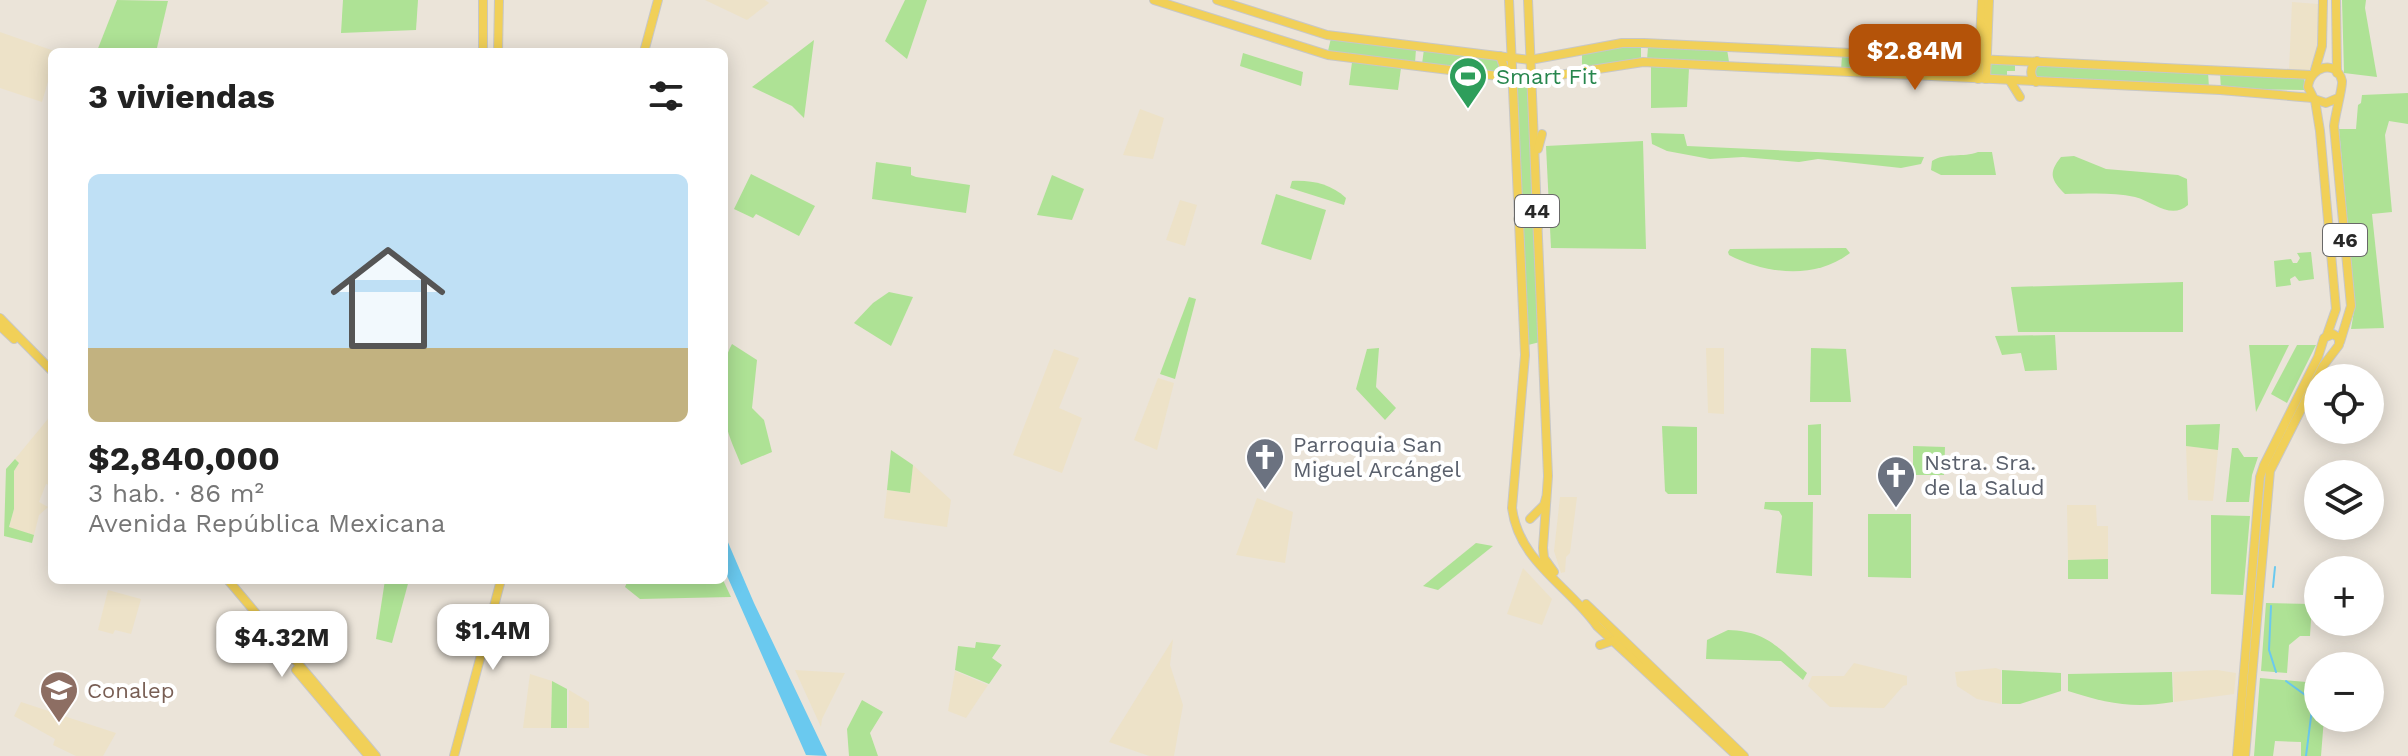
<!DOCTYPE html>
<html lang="es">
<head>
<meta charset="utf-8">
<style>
  :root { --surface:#fff; --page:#f6f6f6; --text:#222; --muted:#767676; --line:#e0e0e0; --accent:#b45309 }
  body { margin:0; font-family:"Work Sans",sans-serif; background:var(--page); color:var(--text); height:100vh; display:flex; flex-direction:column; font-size:30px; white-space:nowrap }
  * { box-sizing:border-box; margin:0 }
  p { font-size:26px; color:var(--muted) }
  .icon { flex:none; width:44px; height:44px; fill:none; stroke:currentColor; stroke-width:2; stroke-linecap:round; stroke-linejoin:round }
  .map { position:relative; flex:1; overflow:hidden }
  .drawer { position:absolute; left:48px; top:48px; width:680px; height:536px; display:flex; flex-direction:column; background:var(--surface); border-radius:12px; box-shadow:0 4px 20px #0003 }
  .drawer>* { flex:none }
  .buttons { position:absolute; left:2304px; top:364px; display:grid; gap:16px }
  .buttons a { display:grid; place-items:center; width:80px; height:80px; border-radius:50%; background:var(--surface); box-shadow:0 4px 20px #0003; font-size:40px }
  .price { position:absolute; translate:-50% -68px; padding:0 18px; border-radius:16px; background:#fff; color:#222; font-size:26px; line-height:52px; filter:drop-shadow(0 2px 4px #0008) }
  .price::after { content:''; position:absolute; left:50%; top:48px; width:24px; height:18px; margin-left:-12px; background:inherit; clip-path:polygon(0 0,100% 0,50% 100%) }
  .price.selected { background:var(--accent); color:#fff }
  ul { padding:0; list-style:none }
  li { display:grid; align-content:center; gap:16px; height:424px; padding:0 40px }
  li+li { border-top:2px solid var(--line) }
  li span { display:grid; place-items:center; height:248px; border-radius:12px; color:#555 }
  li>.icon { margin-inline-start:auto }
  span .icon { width:144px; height:144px; fill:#fffc; stroke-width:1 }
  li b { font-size:34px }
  h2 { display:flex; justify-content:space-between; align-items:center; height:96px; padding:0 40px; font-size:34px }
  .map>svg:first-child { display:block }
  .education { fill:#ede2c8 }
  .green { fill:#aee295 }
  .water { fill:#6ac9ef }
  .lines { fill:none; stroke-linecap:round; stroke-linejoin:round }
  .stream { stroke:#6ac9ef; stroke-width:2 }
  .major-casing { stroke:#c7c7c7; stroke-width:10 }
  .major { stroke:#f1d058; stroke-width:8 }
  .labels { text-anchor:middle; stroke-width:8; stroke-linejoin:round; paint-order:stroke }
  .shield { fill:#fff; stroke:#686868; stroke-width:2 }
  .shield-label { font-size:20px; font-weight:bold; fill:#282828 }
  .leisure-label { font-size:22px; fill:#27864d; stroke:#fff; text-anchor:start }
  .worship-label { font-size:22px; fill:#5b616d; stroke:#fff; text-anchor:start }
  .education-label { font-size:22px; fill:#785e54; stroke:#fff; text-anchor:start }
</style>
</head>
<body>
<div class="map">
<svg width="2408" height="756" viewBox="0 0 2408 756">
  <rect width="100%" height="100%" fill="#ebe4d9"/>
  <g class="education">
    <polygon points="705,0 765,0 769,3 747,20"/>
    <polygon points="2292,2 2318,4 2319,43 2309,71 2289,70"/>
    <polygon points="0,32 57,52 52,52 52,68 42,102 0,88"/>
    <polygon points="1140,109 1164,118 1153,159 1123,155"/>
    <polygon points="1180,200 1197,205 1185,246 1166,240"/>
    <polygon points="1706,348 1724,348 1724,414 1708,413"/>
    <polygon points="1054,349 1079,358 1059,408 1082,418 1062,473 1013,455"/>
    <polygon points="1158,378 1174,383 1157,450 1134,440"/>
    <polygon points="52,414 52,486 46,484 39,502 48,507 39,515 34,535 9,528 14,509 14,471 19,463 15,459"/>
    <polygon points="2186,446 2218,450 2213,501 2188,500"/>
    <polygon points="913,465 951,500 947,527 884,518 887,490 909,493"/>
    <polygon points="1560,497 1577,497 1570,553 1566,557 1565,572 1561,573 1554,551"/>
    <polygon points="1257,498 1293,512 1285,563 1236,555"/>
    <polygon points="2067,505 2096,505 2097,526 2108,526 2108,559 2068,560"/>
    <polygon points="1523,568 1552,599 1542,625 1507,614"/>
    <polygon points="108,590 141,599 131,634 115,630 113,634 98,630"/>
    <polygon points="1173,639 1170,665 1183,705 1174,756 1149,756 1109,742"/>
    <polygon points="1854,663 1907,676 1907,685 1903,686 1884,708 1830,707 1808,686 1812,676 1844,676"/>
    <polygon points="1996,668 2001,670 2001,704 1977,699 1957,686 1955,672"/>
    <polygon points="795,670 845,673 822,719 821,727"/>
    <polygon points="2217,670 2236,673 2234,694 2174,702 2173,672"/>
    <polygon points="955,671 988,685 966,718 948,711"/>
    <polygon points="530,674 552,681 551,728 523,728"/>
    <polygon points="569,690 589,702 589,728 568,728"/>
    <polygon points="21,702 116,733 103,756 76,756 53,745 55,739 14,716"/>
  </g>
  <g class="green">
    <polygon points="117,0 168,1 156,52 97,51"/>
    <polygon points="343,0 418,0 416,30 341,33"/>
    <polygon points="905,0 927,0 907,59 885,41"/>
    <polygon points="2342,0 2366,0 2365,8 2377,77 2344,73"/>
    <polygon points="1331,38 1416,49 1415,63 1328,51"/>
    <polygon points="814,40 804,118 792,106 752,87"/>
    <polygon points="1641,45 1641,59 1582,68 1582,53"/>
    <polygon points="1648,47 1727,49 1729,62 1647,60"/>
    <polygon points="1424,49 1501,59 1499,72 1422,64"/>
    <polygon points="1243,53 1303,72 1301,86 1240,66"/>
    <polygon points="1842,56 1928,60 1927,73 1841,70"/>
    <polygon points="1935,59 2015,64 2015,71 2007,71 2007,77 1933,73"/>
    <polygon points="1352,62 1401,68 1398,90 1349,85"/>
    <polygon points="2037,64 2208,72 2209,88 2033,78"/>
    <polygon points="1651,67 1689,68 1687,107 1651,108"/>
    <polygon points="2220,73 2304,78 2304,90 2221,89"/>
    <polygon points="1516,81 1527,83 1540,342 1528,345"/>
    <polygon points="2408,93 2408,124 2389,121 2385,135 2392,212 2372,214 2384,328 2351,329 2355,305 2339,129 2356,129 2358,105 2361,103 2362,95"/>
    <polygon points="1651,133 1684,134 1687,146 1924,157 1921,164 1901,168 1818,159 1799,162 1743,157 1710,159 1667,151 1652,144"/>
    <polygon points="1643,141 1646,249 1551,248 1546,146"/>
    <path d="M1978,152h14l4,23h-55l-10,-5 1,-9c14,-9 31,-3 46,-9z"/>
    <path d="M2074,156l32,13 72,6 9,4 1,26c-17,15 -34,-3 -53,-8 -22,-5 -48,-3 -70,-3 -14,-14 -17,-21 -4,-37z"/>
    <polygon points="876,162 911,167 911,175 916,177 970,185 966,213 872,199"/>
    <polygon points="751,174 815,206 799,236 756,214 753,218 734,209"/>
    <polygon points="1052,175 1084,189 1072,220 1037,215"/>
    <path d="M1292,181c20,-1 39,3 54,17l-2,7 -54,-17z"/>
    <polygon points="1276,194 1326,210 1311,260 1261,244"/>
    <path d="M1846,248l4,5c-35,27 -84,21 -121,2l-1,-3 2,-3z"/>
    <polygon points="2311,252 2314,279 2299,281 2295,276 2290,279 2291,285 2276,287 2274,261 2291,259 2293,263 2297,263 2300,258 2297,253"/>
    <polygon points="2183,282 2183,332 2018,332 2011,287"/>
    <polygon points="889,292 913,297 891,346 854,323 873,303"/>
    <polygon points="1189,297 1196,299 1175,379 1160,374"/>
    <polygon points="2055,335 2057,370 2025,371 2021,353 2002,355 1995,336"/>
    <path d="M732,344l25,16 -5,48 12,12 8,32 -31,13c-5,-13 -12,-27 -15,-41 -6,-21 -5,-62 6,-80z"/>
    <polygon points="2249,345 2289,345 2256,412"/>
    <polygon points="2297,345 2316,345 2287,403 2271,394"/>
    <polygon points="1379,348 1376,387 1396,408 1385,420 1356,389 1367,349"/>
    <polygon points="1811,348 1846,349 1851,402 1810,402"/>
    <polygon points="1821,424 1821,495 1808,495 1808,425"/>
    <polygon points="2220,424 2218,450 2186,446 2186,425"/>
    <polygon points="1662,426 1697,427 1697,494 1668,494 1665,491"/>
    <polygon points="1913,446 1945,447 1944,475 1913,475"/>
    <polygon points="2232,448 2238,448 2244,457 2258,457 2252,475 2249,502 2226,502"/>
    <polygon points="891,450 913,465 910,493 887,490"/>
    <polygon points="15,459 19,463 14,471 14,509 9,527 34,535 32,543 4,536 6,469"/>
    <polygon points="1765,502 1813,502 1812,576 1776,573 1782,516 1779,511 1764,509"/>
    <polygon points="1868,514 1911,514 1911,578 1868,577"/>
    <polygon points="2211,515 2250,516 2243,595 2211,594"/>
    <polygon points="1476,543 1493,546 1438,590 1423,586"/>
    <polygon points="2108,559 2108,579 2068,579 2068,560"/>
    <polygon points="385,580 409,580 392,643 376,639"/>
    <polygon points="628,580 723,580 731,597 640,599 625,587"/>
    <polygon points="2266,603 2312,604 2310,636 2300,636 2289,645 2287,673 2261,671"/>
    <path d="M1728,630c40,1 51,19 79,43l-4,7 -22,-19 -75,-2 1,-19z"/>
    <polygon points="976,642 1001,645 992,658 1002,665 989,684 955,670 958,646 975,648"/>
    <polygon points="2002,670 2061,673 2061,691 2020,704 2002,704"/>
    <path d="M2172,672l1,30c-41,7 -67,1 -105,-11v-17z"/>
    <polygon points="2260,678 2318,683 2318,718 2324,718 2321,756 2301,756 2301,742 2275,741 2273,756 2254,756"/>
    <polygon points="552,681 567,689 567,728 551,728"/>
    <polygon points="862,700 883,712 870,733 878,756 849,756 847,729"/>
  </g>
  <polygon class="water" points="724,533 754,603 827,756 806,755 724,569"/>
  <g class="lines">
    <g class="stream">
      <polyline points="2273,587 2275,567"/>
      <polyline points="2271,606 2269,650 2276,672"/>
      <polyline points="2286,681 2308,697 2312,709 2306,756"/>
    </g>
    <defs>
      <g id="major">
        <polyline points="1154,0 1328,55 1498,76 1540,78 1643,62 2220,90 2313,98"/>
        <polyline points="1217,0 1327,35 1530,60 1622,43 1644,43 2311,75"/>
        <path d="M1509,0l16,355 -13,153c7,54 56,77 85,118l140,130"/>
        <polyline points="1528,0 1548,476 1543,548 1544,558 1554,572"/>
        <polyline points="2336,0 2337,73"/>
        <polyline points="483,52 483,0"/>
        <polyline points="498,52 499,0"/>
        <polyline points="644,52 658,0"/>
        <polyline points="2315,70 2322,46 2323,0"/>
        <polyline points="1498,76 1504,67 1500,56"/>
        <polyline points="1978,79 1982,0"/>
        <polyline points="1986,79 1989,0"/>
        <polyline points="2010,81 2020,97"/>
        <path d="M2036,82c-7,-6 -6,-15 1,-21"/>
        <path d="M2338,98l-12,5 -12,-4 -6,-12c2,-21 29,-28 34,-6 1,5 -7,34 -8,45l17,180 -11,36"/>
        <polyline points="2315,100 2320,131 2336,309 2327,335"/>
        <polyline points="1538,149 1542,134"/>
        <polyline points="1518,219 1522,216 1529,217 1538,227"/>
        <polyline points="0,318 52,371"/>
        <polyline points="0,326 14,339"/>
        <polyline points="1530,519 1544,505 1546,498"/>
        <polyline points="228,580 376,756"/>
        <polyline points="1586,604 1744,756"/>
        <polyline points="1600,645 1615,640"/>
        <polyline points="296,670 367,754"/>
        <polyline points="454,756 501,580"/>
        <polyline points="2237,756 2260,477 2264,465 2318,357 2324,338 2333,334 2339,338 2339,345 2323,366 2270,471 2245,756"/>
      </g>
    </defs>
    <use href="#major" class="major-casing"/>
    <use href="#major" class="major"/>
  </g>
  <defs>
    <symbol id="stadium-pin" viewBox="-11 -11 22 30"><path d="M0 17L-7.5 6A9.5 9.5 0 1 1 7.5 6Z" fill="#2e9e5b" stroke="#fff"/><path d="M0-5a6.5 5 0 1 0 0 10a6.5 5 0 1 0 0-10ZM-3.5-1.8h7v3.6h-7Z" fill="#fff"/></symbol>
    <symbol id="church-pin" viewBox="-11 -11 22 30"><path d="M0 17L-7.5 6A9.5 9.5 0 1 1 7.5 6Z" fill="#6b7280" stroke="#fff"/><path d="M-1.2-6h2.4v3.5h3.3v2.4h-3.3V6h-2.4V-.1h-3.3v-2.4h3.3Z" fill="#fff"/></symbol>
    <symbol id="university-pin" viewBox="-11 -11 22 30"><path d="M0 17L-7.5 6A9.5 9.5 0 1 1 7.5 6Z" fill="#8d6e63" stroke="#fff"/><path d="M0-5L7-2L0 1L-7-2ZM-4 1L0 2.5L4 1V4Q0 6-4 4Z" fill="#fff"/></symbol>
  </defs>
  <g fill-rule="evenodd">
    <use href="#stadium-pin" x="1446" y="54" width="44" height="60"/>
    <use href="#church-pin" x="1243" y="435" width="44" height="60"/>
    <use href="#church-pin" x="1874" y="453" width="44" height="60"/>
    <use href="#university-pin" x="37" y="668" width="44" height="60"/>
  </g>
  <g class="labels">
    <g class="shield">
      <rect x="1515" y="195" width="44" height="32" rx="6"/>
      <rect x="2323" y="224" width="44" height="32" rx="6"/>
    </g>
    <g class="shield-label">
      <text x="1537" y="218">44</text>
      <text x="2345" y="247">46</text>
    </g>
    <g class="leisure-label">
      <text x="1496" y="84">Smart Fit</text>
    </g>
    <g class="worship-label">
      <text x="1293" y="452">Parroquia San<tspan x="1293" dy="25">Miguel Arcángel</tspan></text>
      <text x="1924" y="470">Nstra. Sra.<tspan x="1924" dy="25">de la Salud</tspan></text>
    </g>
    <g class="education-label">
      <text x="87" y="698">Conalep</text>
    </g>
  </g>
</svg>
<div class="buttons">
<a><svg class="icon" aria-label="locate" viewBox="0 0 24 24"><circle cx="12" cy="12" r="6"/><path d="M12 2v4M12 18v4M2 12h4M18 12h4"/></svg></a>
<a><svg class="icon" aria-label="layers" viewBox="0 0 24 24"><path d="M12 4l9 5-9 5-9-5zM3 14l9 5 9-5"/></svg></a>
<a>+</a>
<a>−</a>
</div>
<b class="price selected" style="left:1915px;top:92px">$2.84M</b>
<b class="price" style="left:493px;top:672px">$1.4M</b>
<b class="price" style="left:282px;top:679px">$4.32M</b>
<section class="drawer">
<h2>3 viviendas<svg class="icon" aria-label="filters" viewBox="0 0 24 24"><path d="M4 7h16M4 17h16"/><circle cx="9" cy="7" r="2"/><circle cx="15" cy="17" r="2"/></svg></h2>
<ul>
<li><span style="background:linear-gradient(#bfe0f5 70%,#c2b280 0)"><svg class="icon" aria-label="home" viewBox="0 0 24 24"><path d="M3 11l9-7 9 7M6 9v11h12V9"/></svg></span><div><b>$2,840,000</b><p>3 hab. · 86 m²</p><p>Avenida República Mexicana</p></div></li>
</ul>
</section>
</div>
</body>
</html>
